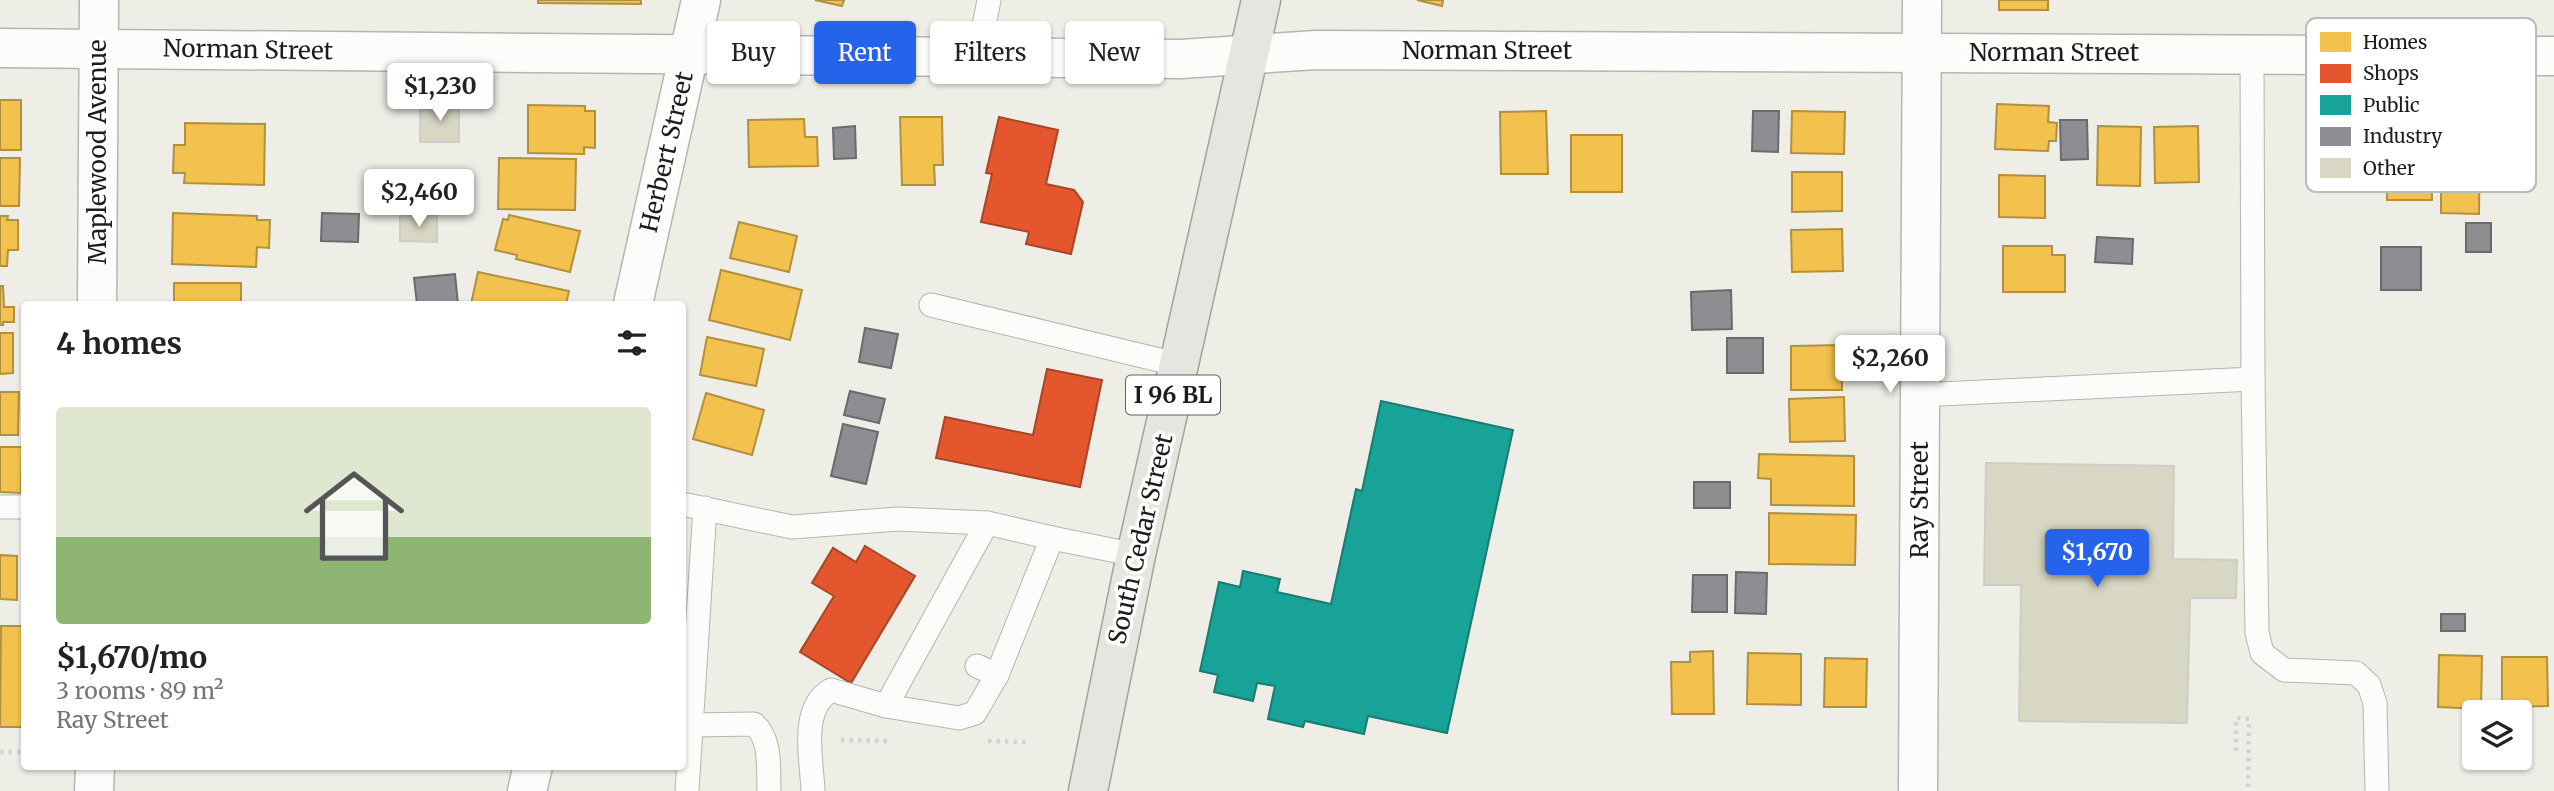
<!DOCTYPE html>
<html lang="en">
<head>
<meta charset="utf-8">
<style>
  :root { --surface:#fff; --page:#f2f2f2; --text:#222; --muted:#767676; --accent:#2563eb }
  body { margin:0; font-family:Merriweather,serif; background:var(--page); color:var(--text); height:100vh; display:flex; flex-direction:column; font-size:26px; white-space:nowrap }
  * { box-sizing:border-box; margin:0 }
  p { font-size:23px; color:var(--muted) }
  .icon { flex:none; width:38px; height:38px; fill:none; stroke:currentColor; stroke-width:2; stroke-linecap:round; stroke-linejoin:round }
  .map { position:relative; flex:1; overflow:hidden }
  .drawer { position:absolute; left:21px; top:301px; width:665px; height:469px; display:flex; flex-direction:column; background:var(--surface); border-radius:7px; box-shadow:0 2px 5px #0004 }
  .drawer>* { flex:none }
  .hud { position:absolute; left:707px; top:21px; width:665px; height:63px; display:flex; gap:14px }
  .tools { position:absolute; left:2462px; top:700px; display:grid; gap:14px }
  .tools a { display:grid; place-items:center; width:70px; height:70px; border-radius:7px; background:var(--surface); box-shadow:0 2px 5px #0004; font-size:35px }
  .price { position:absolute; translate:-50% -60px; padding:0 16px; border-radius:7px; background:#fff; color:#222; font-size:23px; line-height:46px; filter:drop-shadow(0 2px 4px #0008) }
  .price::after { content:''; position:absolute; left:50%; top:42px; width:21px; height:16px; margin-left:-10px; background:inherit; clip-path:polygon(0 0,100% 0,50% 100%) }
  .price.current { background:var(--accent); color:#fff }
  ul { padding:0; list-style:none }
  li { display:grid; align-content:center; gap:14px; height:371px; padding:0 35px }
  li span { display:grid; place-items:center; height:217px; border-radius:7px; color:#555 }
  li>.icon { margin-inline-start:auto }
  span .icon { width:126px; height:126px; fill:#fffc; stroke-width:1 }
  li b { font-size:30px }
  h2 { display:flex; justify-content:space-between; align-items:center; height:84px; padding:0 35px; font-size:30px }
  .chip { padding:0 24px; border-radius:7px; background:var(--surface); box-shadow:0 2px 5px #0004; font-size:24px; line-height:63px }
  .chip.current { background:var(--accent); color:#fff }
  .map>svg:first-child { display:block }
  .homes { fill:#f2c14e; stroke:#b2903e; stroke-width:2 }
  .shops { fill:#e4572e; stroke:#a84627; stroke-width:2 }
  .public { fill:#17a398; stroke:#197b72; stroke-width:2 }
  .industry { fill:#8d8d92; stroke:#6b6b6d; stroke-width:2 }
  .building { fill:#d8d7c4; stroke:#cecec8; stroke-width:2 }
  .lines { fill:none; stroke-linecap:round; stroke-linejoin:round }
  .service-casing { stroke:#b6b5b0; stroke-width:25 }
  .minor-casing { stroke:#b6b5b0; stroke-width:41 }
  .primary-casing { stroke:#a3a396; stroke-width:41 }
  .path { stroke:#d2d2d0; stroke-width:4.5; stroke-dasharray:3.5 5; stroke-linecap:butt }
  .service { stroke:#fcfcfb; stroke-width:23 }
  .minor { stroke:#fcfcfb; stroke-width:38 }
  .primary { stroke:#e6e5df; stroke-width:38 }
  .labels { text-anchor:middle; stroke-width:7; stroke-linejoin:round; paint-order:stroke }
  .shield { fill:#fff; stroke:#61615d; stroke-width:2 }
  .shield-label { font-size:23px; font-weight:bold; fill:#1d1d18 }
  .street-label { font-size:24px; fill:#1d1d18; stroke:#fff }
  .key { fill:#fff; stroke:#bbbbba; stroke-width:2 }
  .key-label { font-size:19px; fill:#1d1d18 }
</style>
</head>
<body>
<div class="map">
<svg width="2554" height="791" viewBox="0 0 2554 791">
  <rect width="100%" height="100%" fill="#eeede6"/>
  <g class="homes">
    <polygon points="538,0 641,0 641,4 538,3"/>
    <polygon points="815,0 844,0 842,6"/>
    <polygon points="1417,0 1443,0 1442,6"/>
    <rect x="1999" y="0" width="49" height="10"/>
    <rect x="0" y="100" width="21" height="50"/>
    <polygon points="1997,104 2049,106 2048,122 2057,123 2056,141 2049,141 2048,151 1995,149"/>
    <polygon points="528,105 585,106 585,111 595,111 595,148 584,147 584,154 528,153"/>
    <polygon points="1546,111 1548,174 1501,174 1500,112"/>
    <polygon points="1792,111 1845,112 1844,154 1791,153"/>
    <polygon points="900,117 942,117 943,165 934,165 935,185 902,185"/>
    <polygon points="804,119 805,137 817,137 818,166 749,167 748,120"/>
    <polygon points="185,123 265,124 264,185 184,183 185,173 173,173 174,145 185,145"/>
    <polygon points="2098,126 2141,127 2140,186 2097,185"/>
    <polygon points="2198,126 2199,182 2155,183 2154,127"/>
    <polygon points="2431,131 2432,200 2387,200 2387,132"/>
    <polygon points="2441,133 2480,133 2479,214 2441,213"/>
    <rect x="1571" y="135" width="51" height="57"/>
    <polygon points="0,158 20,158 19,206 0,206"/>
    <polygon points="499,158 576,159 575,210 498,209"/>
    <polygon points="1792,172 1842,172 1842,211 1792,212"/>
    <polygon points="1999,175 2045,176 2045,218 1999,217"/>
    <polygon points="173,213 257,216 257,220 270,220 269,248 257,247 256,267 172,264"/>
    <polygon points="509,215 580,231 570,272 516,259 517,255 495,250 503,219 508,220"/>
    <polygon points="0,216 8,216 7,220 18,220 18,250 8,250 7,266 0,266"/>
    <polygon points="739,222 797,236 789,272 730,258"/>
    <polygon points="1842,229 1843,271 1792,272 1791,230"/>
    <polygon points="2003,246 2052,246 2052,255 2065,255 2065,292 2003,292"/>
    <polygon points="721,270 802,290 790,340 709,320"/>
    <polygon points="478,272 569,291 566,304 471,304"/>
    <rect x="174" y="283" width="67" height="21"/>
    <polygon points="0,286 3,286 4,307 14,307 14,322 3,322 3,325 0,325"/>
    <polygon points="0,333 13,333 13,373 0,374"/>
    <polygon points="707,337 764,349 756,386 700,375"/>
    <polygon points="1842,345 1842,390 1791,390 1791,346"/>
    <polygon points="0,392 19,392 18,435 0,435"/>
    <polygon points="706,393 764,410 752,455 693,439"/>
    <polygon points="1844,397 1845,441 1790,442 1789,399"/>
    <polygon points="0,447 22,447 21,493 0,492"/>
    <polygon points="1759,454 1854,456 1854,506 1771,505 1771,479 1758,478"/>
    <polygon points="1769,513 1856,515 1855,565 1769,564"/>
    <polygon points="0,555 17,556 17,600 0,599"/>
    <polygon points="1,626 24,626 24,727 0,727"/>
    <polygon points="1713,651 1714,714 1672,714 1671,662 1690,662 1690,652"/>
    <polygon points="1748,653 1801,654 1801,705 1747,704"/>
    <polygon points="2439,655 2482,656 2481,709 2438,707"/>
    <polygon points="2502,657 2547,657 2548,706 2502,707"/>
    <polygon points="1825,658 1867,659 1866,707 1824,707"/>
  </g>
  <g class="shops">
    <polygon points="999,117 1058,130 1046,184 1074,190 1083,202 1071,254 1026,244 1029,232 981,222 992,174 986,173"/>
    <polygon points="1047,369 1102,380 1080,487 936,458 945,417 1033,435"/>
    <polygon points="865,546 915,576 851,683 800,652 834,596 812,583 833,548 856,562"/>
  </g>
  <polygon class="public" points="1381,401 1513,430 1447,733 1368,716 1364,734 1305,721 1303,727 1268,719 1275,686 1257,683 1253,701 1214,692 1218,675 1200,671 1219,582 1240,587 1243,571 1280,579 1277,592 1331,604 1356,489 1362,491"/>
  <g class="industry">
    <polygon points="1753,111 1779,111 1778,152 1752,151"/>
    <polygon points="2060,120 2087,120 2088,159 2061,160"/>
    <polygon points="855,126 856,158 834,159 833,128"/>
    <polygon points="322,213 359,214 358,242 321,241"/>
    <rect x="2466" y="223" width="25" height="29"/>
    <polygon points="2097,237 2133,239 2132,264 2095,262"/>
    <rect x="2381" y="247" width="40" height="43"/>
    <polygon points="455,274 458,304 417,304 414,278"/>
    <polygon points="1731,290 1732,329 1692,330 1691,292"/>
    <polygon points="865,328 898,334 891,368 859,362"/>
    <rect x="1727" y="338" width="36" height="35"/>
    <polygon points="850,391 885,399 879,423 844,415"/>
    <polygon points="843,424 878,432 866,484 831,476"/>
    <rect x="1694" y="482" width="36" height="26"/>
    <polygon points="1736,572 1767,573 1766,614 1735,613"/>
    <polygon points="1693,575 1727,575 1727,612 1692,612"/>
    <rect x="2441" y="614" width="24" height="17"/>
  </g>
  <g class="building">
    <rect x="420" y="104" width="39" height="38"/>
    <polygon points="400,216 437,216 437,242 400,241"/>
    <polygon points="1986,463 2174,466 2173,559 2237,560 2236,598 2190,598 2187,723 2019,721 2021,585 1984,585"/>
  </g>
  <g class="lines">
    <defs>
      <g id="service">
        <polyline points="978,57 989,0"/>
        <polyline points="931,305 1180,365"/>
        <polyline points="2253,379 2257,632 2262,653 2284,670 2356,673 2369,685 2375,703 2377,791"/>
        <polyline points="1920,395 2253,379 2252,54"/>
        <path d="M682,504l110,23 106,-8 89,4 65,15 -55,137 -22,38 -16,5 -73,-12 -55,-16c-32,19 -19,70 -18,101"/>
        <polyline points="0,507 24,507"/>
        <polyline points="1052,538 1136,555"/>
        <polyline points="977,666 997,675"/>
        <polyline points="886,706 987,523"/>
        <path d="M691,725l63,-1c18,16 14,45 15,67"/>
        <polyline points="687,791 705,508"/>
      </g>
      <g id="minor">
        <polyline points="0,48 1181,59 1316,50 2554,56"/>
        <polyline points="97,304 99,0"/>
        <polyline points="633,304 701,0"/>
        <polyline points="94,791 95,766"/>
        <polyline points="527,791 533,766"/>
        <polyline points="1918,791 1922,0"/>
      </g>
      <polyline id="primary" points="1088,791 1136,555 1261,0"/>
    </defs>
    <use href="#service" class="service-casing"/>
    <use href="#minor" class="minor-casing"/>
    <use href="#primary" class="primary-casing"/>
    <g class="path">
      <polyline points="841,740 888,741"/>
      <polyline points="988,741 1026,742"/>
      <polyline points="2236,751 2236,718 2249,719 2248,791"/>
      <polyline points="0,752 24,752"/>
    </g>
    <use href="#service" class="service"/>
    <use href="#minor" class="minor"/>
    <use href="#primary" class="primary"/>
  </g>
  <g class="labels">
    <rect class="shield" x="1126" y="375.5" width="94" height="39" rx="5"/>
    <g class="shield-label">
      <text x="1173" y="403">I 96 BL</text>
    </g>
    <g class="street-label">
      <text transform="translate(248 50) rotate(1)" y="8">Norman Street</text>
      <text x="1487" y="59">Norman Street</text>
      <text x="2054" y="61">Norman Street</text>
      <text transform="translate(98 152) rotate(-90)" y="8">Maplewood Avenue</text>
      <text transform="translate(667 152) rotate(-77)" y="8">Herbert Street</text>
      <text transform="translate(1920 500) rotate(-90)" y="8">Ray Street</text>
      <text transform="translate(1141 539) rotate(-77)" y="8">South Cedar Street</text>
    </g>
  </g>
  <rect x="2306" y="18" width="230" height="174" rx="10" class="key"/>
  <rect x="2320" y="32" width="31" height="20" fill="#f2c14e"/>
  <rect x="2320" y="64" width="31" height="19" fill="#e4572e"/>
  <rect x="2320" y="95" width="31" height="20" fill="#17a398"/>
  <rect x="2320" y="127" width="31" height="19" fill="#8d8d92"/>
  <rect x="2320" y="158" width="31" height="20" fill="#d8d7c4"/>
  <g class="key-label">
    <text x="2363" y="49">Homes</text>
    <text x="2363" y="80">Shops</text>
    <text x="2363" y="112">Public</text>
    <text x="2363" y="143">Industry</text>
    <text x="2363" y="175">Other</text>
  </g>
</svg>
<div class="tools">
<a><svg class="icon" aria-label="layers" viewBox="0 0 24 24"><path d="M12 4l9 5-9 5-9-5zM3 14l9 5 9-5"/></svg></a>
</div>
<b class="price" style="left:440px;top:123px">$1,230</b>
<b class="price" style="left:419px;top:229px">$2,460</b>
<b class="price" style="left:1890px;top:395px">$2,260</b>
<b class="price current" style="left:2097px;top:589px">$1,670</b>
<div class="hud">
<a class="chip">Buy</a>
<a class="chip current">Rent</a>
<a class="chip">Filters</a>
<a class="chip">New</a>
</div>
<section class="drawer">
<h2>4 homes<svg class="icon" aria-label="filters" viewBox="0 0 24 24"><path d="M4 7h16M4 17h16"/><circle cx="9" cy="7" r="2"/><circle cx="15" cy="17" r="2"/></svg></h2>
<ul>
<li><span style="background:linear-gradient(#dfe7d0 60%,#8fb573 0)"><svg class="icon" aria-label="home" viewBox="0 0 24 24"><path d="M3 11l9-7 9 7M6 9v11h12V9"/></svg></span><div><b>$1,670/mo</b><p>3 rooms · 89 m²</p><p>Ray Street</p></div></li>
</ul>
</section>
</div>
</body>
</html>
